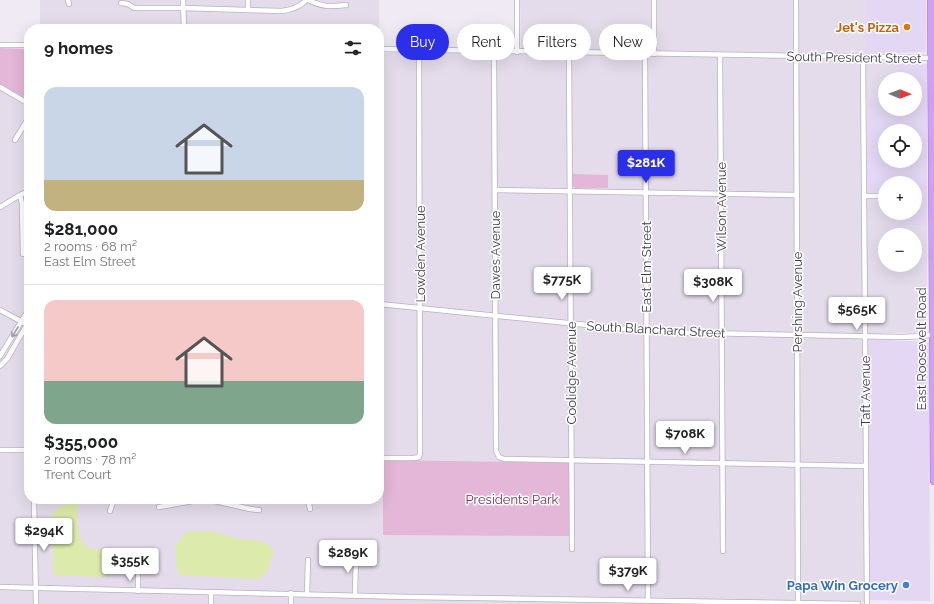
<!DOCTYPE html>
<html lang="en">
<head>
<meta charset="utf-8">
<style>
  :root { --surface:#fff; --page:#f6f6f6; --text:#202124; --muted:#757577; --line:#e0e0e0; --accent:#2b2fe9 }
  body { margin:0; font-family:Raleway,sans-serif; background:var(--page); color:var(--text); height:100vh; display:flex; flex-direction:column; font-size:15px; white-space:nowrap }
  * { box-sizing:border-box; margin:0 }
  p { font-size:13px; color:var(--muted) }
  .icon { flex:none; width:22px; height:22px; fill:none; stroke:currentColor; stroke-width:2; stroke-linecap:round; stroke-linejoin:round }
  .map { position:relative; flex:1; overflow:hidden }
  .side { position:absolute; left:24px; top:24px; width:360px; height:480px; display:flex; flex-direction:column; background:var(--surface); border-radius:16px; box-shadow:0 4px 16px #0002 }
  .side>* { flex:none }
  .top-card { position:absolute; left:396px; top:24px; width:380px; height:36px; display:flex; gap:8px }
  .needle { width:26px; rotate:91deg }
  .controls { position:absolute; left:878px; top:72px; display:grid; gap:8px }
  .controls a { display:grid; place-items:center; width:44px; height:44px; border-radius:50%; background:var(--surface); box-shadow:0 4px 16px #0002; font-size:20px }
  .price { position:absolute; translate:-50% -34px; padding:0 9px; border-radius:4px; background:#fff; color:#222; font-size:13px; line-height:26px; filter:drop-shadow(0 1px 2px #0008) }
  .price::after { content:''; position:absolute; left:50%; top:24px; width:12px; height:9px; margin-left:-6px; background:inherit; clip-path:polygon(0 0,100% 0,50% 100%) }
  .price.active { background:var(--accent); color:#fff }
  ul { padding:0; list-style:none }
  li { display:grid; align-content:center; gap:8px; height:212px; padding:0 20px }
  li+li { border-top:1px solid var(--line) }
  li span { display:grid; place-items:center; height:124px; border-radius:12px; color:#555 }
  li>.icon { margin-inline-start:auto }
  span .icon { width:72px; height:72px; fill:#fffc; stroke-width:1 }
  li b { font-size:17px }
  h2 { display:flex; justify-content:space-between; align-items:center; height:48px; padding:0 20px; font-size:17px }
  .tag { padding:0 14px; border-radius:18px; background:var(--surface); box-shadow:0 4px 16px #0002; font-size:14px; line-height:36px }
  .tag.active { background:var(--accent); color:#fff }
  .map>svg:first-child { display:block }
  .residential { fill:#e4dceb; fill-rule:evenodd }
  .commercial { fill:#e3d7f3; fill-rule:evenodd }
  .green { fill:#e4b6d7 }
  .water { fill:#dcebab }
  .lines { fill:none; stroke-linecap:round; stroke-linejoin:round }
  .minor-casing { stroke:#b8b0c1; stroke-width:6 }
  .primary-casing { stroke:#a971db; stroke-width:8 }
  .minor { stroke:#fff; stroke-width:4.5 }
  .primary { stroke:#cfa0f6; stroke-width:7 }
  .oneway { stroke:#9f9ca3 }
  .food-dot { fill:#e8710a; stroke:#fff; stroke-width:1.5 }
  .shop-dot { fill:#3f7fe0; stroke:#fff; stroke-width:1.5 }
  .labels { text-anchor:middle; stroke-width:3; stroke-linejoin:round; paint-order:stroke }
  .food-label { font-size:13px; font-weight:bold; fill:#c56008; stroke:#fff; text-anchor:end }
  .street-label { font-size:13px; fill:#3f3847; stroke:#fff }
  .park-label { font-size:13px; fill:#753055; stroke:#fff }
  .shop-label { font-size:13px; font-weight:bold; fill:#366cbe; stroke:#fff; text-anchor:end }
</style>
</head>
<body>
<div class="map">
<svg width="934" height="604" viewBox="0 0 934 604">
  <rect width="100%" height="100%" fill="#efeaf4"/>
  <g class="residential">
    <polygon points="40,0 379,0 379,45 379,29 40,29"/>
    <polygon points="520,0 865,0 865,54 521,49"/>
    <path d="M379,53l264,2 255,6v18h-13v20h-23l1,91h22v23h14v12l28,1v106l-63,2 1,268 -482,-8 -383,-9v-495l29,18v391h350zM885,235h30v30h-30z"/>
    <polygon points="0,590 507,600 753,604 0,604"/>
  </g>
  <g class="commercial">
    <polygon points="865,0 926,0 926,52 865,54"/>
    <path d="M897,64h30v162l-28,-1v-12h16v-30h-30v7h-18v-91h18v10h30v-30h-17zM885,131h30v30h-30z"/>
    <polygon points="868,339 929,342 930,601 869,600"/>
  </g>
  <g class="green">
    <polygon points="0,48 29,49 29,101 0,84"/>
    <polygon points="573,174 608,175 608,188 575,188 573,186"/>
    <polygon points="383,460 569,463 569,536 383,535"/>
  </g>
  <g class="water">
    <path d="M72,499h3l3,4c-1,13 -3,37 11,45 4,2 11,1 16,1 5,5 3,16 6,23l-5,5 -51,-2 -2,-2v-60c6,-6 12,-8 19,-14z"/>
    <polygon points="200,531 215,532 239,539 255,540 266,543 274,550 267,572 259,579 181,575 177,570 175,544 182,538 185,532"/>
  </g>
  <g class="lines">
    <defs>
      <g id="minor">
        <polyline points="68,0 69,4"/>
        <polyline points="183,0 184,29"/>
        <path d="M308,0c15,7 22,7 38,5"/>
        <polyline points="654,0 654,54"/>
        <polyline points="796,0 798,603"/>
        <path d="M121,3l7,1 6,4h49l99,3c8,-1 18,-4 24,-11"/>
        <polyline points="248,10 248,0"/>
        <polyline points="0,45 29,45"/>
        <polyline points="379,49 933,58"/>
        <polyline points="494,51 496,451 499,457 504,459 866,466"/>
        <polyline points="517,52 517,0"/>
        <polyline points="569,53 572,549"/>
        <polyline points="645,54 648,600"/>
        <polyline points="720,55 723,551"/>
        <polyline points="863,57 867,604"/>
        <polyline points="0,87 29,104"/>
        <polyline points="15,140 29,117"/>
        <polyline points="495,190 797,195"/>
        <polyline points="20,195 22,204 23,254"/>
        <polyline points="865,196 885,196"/>
        <polyline points="0,207 20,195 29,191"/>
        <polyline points="379,304 657,332 901,337 924,336 934,334"/>
        <polyline points="0,310 24,323"/>
        <polyline points="0,356 29,309"/>
        <polyline points="0,366 7,359 29,321"/>
        <polyline points="0,450 29,450"/>
        <polyline points="379,458 414,458 419,457 420,453 419,50"/>
        <polyline points="34,499 36,604"/>
        <polyline points="206,499 250,509 259,510"/>
        <polyline points="308,499 310,509"/>
        <polyline points="357,499 357,500"/>
        <polyline points="159,507 204,499"/>
        <polyline points="110,511 114,499"/>
        <polyline points="0,587 409,597 858,604"/>
        <polyline points="138,591 138,560"/>
        <polyline points="307,594 308,560"/>
        <polyline points="355,595 356,554"/>
        <polyline points="211,604 211,592"/>
        <polyline points="291,604 291,593"/>
      </g>
      <polyline id="primary" points="931,0 934,481"/>
    </defs>
    <use href="#minor" class="minor-casing"/>
    <use href="#primary" class="primary-casing"/>
    <use href="#minor" class="minor"/>
    <use href="#primary" class="primary"/>
  </g>
  <defs><path id="oneway-shaft" d="M-6 0H5M1.5-3L5.5 0L1.5 3" fill="none" stroke-width="1.6" stroke-linecap="round" stroke-linejoin="round"/></defs>
  <use class="oneway" href="#oneway-shaft" transform="translate(15 332) rotate(121)"/>
  <circle class="food-dot" cx="907" cy="27" r="4"/>
  <circle class="shop-dot" cx="906" cy="585" r="4"/>
  <g class="labels">
    <g class="food-label">
      <text x="899" y="32">Jet's Pizza</text>
    </g>
    <g class="street-label">
      <text transform="translate(854 57) rotate(1)" y="5">South President Street</text>
      <text transform="translate(721 207) rotate(-90)" y="5">Wilson Avenue</text>
      <text transform="translate(420 254) rotate(-90)" y="5">Lowden Avenue</text>
      <text transform="translate(495 255) rotate(-90)" y="5">Dawes Avenue</text>
      <text transform="translate(646 267) rotate(-90)" y="5">East Elm Street</text>
      <text transform="translate(797 302) rotate(-90)" y="5">Pershing Avenue</text>
      <text transform="translate(656 329) rotate(3)" y="5">South Blanchard Street</text>
      <text transform="translate(921 349) rotate(-90)" y="5">East Roosevelt Road</text>
      <text transform="translate(571 373) rotate(-90)" y="5">Coolidge Avenue</text>
      <text transform="translate(865 391) rotate(-90)" y="5">Taft Avenue</text>
    </g>
    <g class="park-label">
      <text x="512" y="504">Presidents Park</text>
    </g>
    <g class="shop-label">
      <text x="898" y="590">Papa Win Grocery</text>
    </g>
  </g>
</svg>
<div class="controls">
<a><svg class="needle" viewBox="-14 -14 28 28"><path d="M0-13l5 13h-10z" fill="#e53935"/><path d="M0 13l5-13h-10z" fill="#757577"/></svg></a>
<a><svg class="icon" aria-label="locate" viewBox="0 0 24 24"><circle cx="12" cy="12" r="6"/><path d="M12 2v4M12 18v4M2 12h4M18 12h4"/></svg></a>
<a>+</a>
<a>−</a>
</div>
<b class="price active" style="left:646px;top:184px">$281K</b>
<b class="price" style="left:562px;top:301px">$775K</b>
<b class="price" style="left:713px;top:303px">$308K</b>
<b class="price" style="left:857px;top:331px">$565K</b>
<b class="price" style="left:685px;top:455px">$708K</b>
<b class="price" style="left:44px;top:552px">$294K</b>
<b class="price" style="left:348px;top:574px">$289K</b>
<b class="price" style="left:130px;top:582px">$355K</b>
<b class="price" style="left:628px;top:592px">$379K</b>
<div class="top-card">
<a class="tag active">Buy</a>
<a class="tag">Rent</a>
<a class="tag">Filters</a>
<a class="tag">New</a>
</div>
<section class="side">
<h2>9 homes<svg class="icon" aria-label="filters" viewBox="0 0 24 24"><path d="M4 7h16M4 17h16"/><circle cx="9" cy="7" r="2"/><circle cx="15" cy="17" r="2"/></svg></h2>
<ul>
<li><span style="background:linear-gradient(#c9d6e8 75%,#c2b280 0)"><svg class="icon" aria-label="home" viewBox="0 0 24 24"><path d="M3 11l9-7 9 7M6 9v11h12V9"/></svg></span><div><b>$281,000</b><p>2 rooms · 68 m²</p><p>East Elm Street</p></div></li>
<li><span style="background:linear-gradient(#f6c9c9 65%,#7fa58c 0)"><svg class="icon" aria-label="home" viewBox="0 0 24 24"><path d="M3 11l9-7 9 7M6 9v11h12V9"/></svg></span><div><b>$355,000</b><p>2 rooms · 78 m²</p><p>Trent Court</p></div></li>
</ul>
</section>
</div>
</body>
</html>
